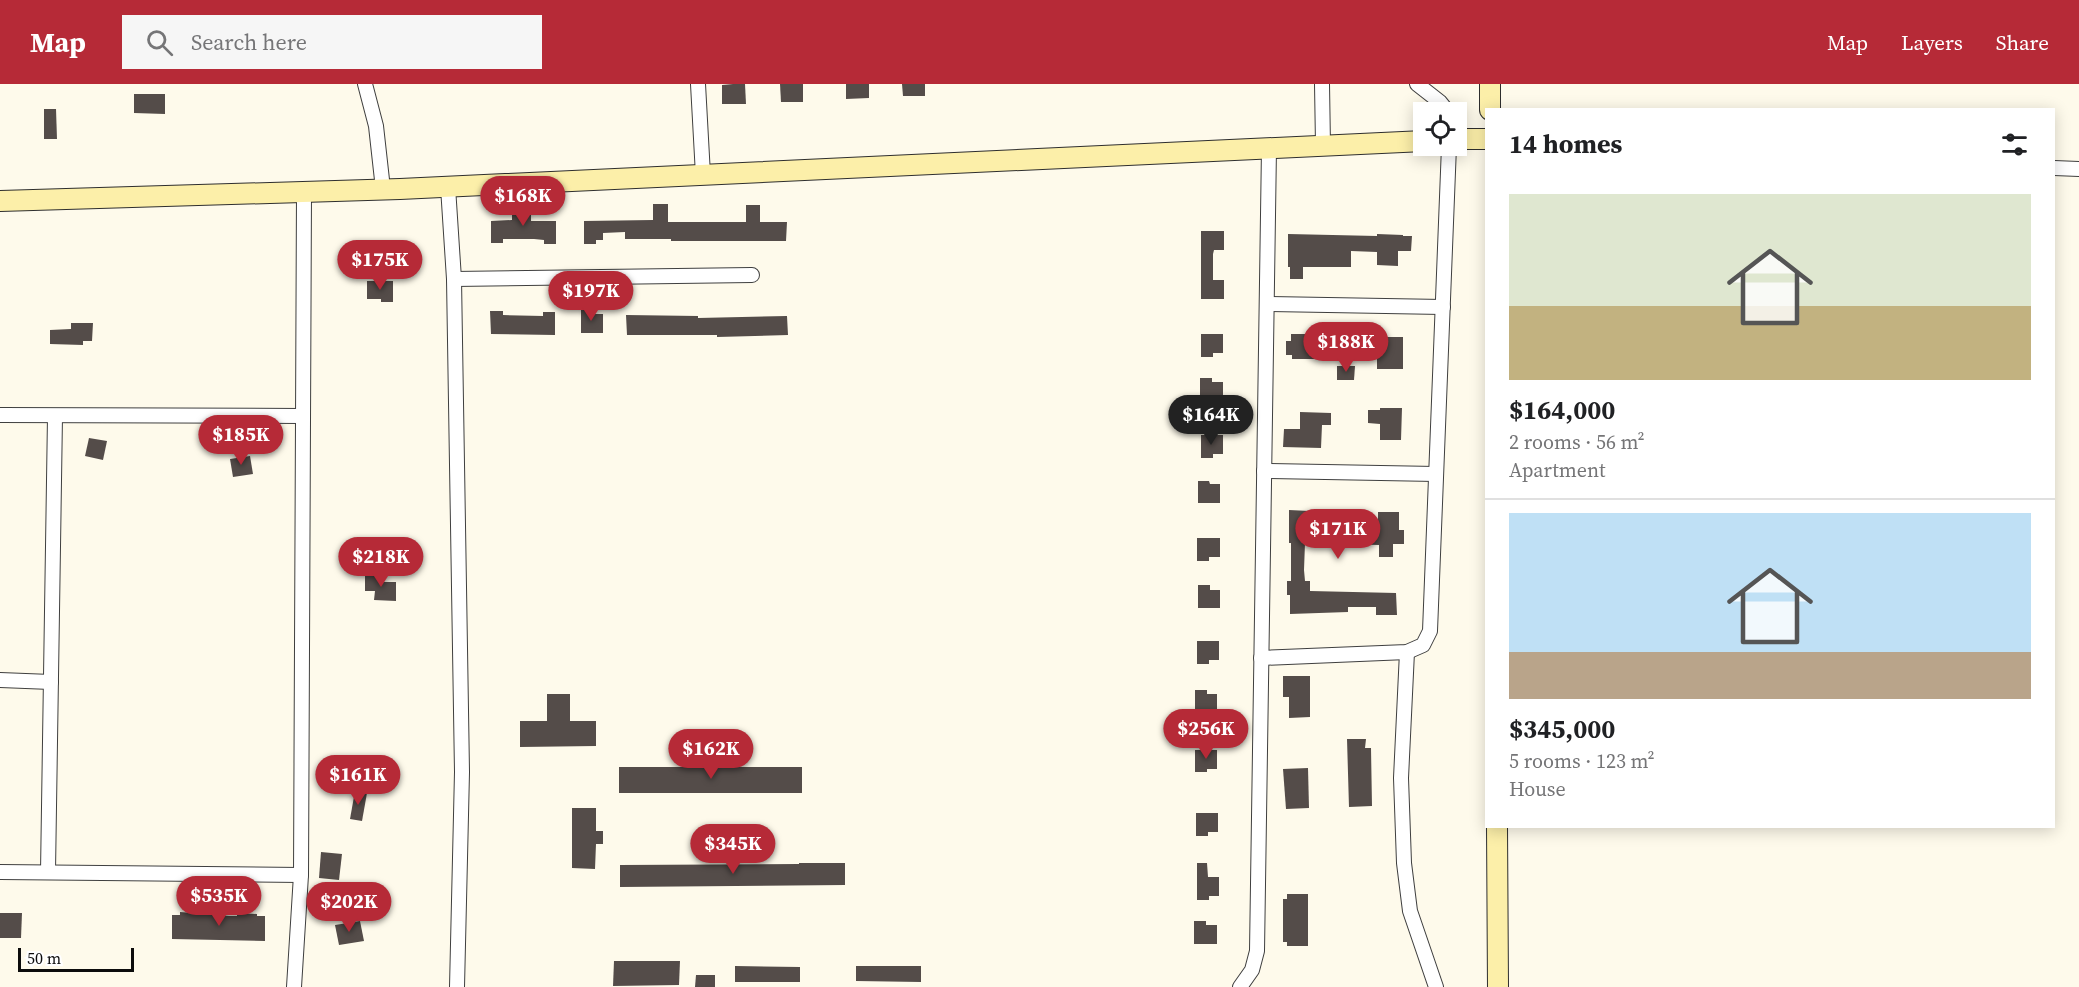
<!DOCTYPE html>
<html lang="en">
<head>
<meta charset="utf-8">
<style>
  :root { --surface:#fff; --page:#f6f6f6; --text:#202124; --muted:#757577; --line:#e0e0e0; --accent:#b62a37 }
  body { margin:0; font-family:"Source Serif 4",serif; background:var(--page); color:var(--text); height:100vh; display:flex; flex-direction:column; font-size:22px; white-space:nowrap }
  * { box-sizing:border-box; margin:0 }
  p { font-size:20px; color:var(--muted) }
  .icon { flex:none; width:33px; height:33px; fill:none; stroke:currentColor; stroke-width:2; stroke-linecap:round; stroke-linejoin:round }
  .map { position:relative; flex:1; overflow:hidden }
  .sheet { position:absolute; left:1485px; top:24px; width:570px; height:720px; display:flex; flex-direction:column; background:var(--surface); border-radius:0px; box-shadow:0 3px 15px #0003 }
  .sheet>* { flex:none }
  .tools { position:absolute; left:1413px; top:18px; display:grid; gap:12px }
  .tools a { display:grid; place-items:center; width:54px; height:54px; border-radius:0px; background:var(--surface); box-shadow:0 3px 15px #0003; font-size:30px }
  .scale { position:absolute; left:18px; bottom:15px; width:116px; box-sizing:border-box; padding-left:6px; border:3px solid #0c0c0c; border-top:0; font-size:16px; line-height:21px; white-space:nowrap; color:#0c0c0c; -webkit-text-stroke:4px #fff; paint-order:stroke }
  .price { position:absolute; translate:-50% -51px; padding:0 14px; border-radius:21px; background:var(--accent); color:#fff; font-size:20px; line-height:39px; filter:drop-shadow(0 2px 3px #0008) }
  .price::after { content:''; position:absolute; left:50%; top:36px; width:18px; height:14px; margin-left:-9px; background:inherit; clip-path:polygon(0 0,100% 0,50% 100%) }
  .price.current { background:#222; color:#fff }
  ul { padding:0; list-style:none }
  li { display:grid; align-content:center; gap:12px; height:318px; padding:0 24px }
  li+li { border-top:2px solid var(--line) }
  li span { display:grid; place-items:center; height:186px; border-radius:0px; color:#555 }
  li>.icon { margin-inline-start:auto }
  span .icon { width:108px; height:108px; fill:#fffc; stroke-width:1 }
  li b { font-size:26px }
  h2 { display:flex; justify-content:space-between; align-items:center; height:72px; padding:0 24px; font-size:26px }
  header { display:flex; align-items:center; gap:36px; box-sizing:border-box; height:84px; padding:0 30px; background:var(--accent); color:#fff }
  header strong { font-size:28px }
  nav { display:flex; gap:33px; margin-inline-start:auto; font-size:21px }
  .search { width:420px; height:54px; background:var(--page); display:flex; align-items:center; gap:15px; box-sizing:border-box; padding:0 21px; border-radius:0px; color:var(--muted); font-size:22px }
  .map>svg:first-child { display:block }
  .building { fill:#544c49 }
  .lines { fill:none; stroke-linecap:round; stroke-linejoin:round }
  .street-casing { stroke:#3f3f3f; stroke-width:16 }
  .secondary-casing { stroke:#2e2e2e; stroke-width:22 }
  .street { stroke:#fff; stroke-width:14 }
  .secondary { stroke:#fcefa9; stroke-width:20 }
</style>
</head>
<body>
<header>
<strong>Map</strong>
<div class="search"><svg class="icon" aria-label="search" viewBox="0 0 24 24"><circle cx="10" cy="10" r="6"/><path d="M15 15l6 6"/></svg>Search here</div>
<nav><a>Map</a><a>Layers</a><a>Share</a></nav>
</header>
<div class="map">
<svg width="2079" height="903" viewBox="0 0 2079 903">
  <rect width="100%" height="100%" fill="#fefaeb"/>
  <g class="building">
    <polygon points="733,0 745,0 746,20 722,20 722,1"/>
    <polygon points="780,0 803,0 803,18 781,18"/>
    <polygon points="846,0 869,0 869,14 846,15"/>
    <polygon points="902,0 925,0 925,12 903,12"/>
    <polygon points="134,10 165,10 165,30 134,29"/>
    <polygon points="44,25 56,25 57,55 44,55"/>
    <polygon points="653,120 668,120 668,138 746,138 746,121 760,121 760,138 787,138 786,157 671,157 671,155 625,155 625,148 603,149 603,156 596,156 596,160 584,160 584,137 653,136"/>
    <polygon points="512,121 531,121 531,137 556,137 556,160 544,160 544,156 534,155 503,155 503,159 491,159 491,137 512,136"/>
    <polygon points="1201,147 1224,147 1224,166 1214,166 1213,170 1213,196 1224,196 1224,215 1201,215"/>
    <polygon points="1288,150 1377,152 1377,150 1403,151 1403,152 1412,152 1411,167 1398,167 1398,182 1377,181 1377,168 1351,167 1351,183 1303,183 1303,195 1290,195 1290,183 1288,183"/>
    <polygon points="367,197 393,197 393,218 381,218 381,215 367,215"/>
    <polygon points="581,226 593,226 593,230 603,230 603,249 581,249"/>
    <polygon points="490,227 503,227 503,231 543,232 543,228 555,228 555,251 491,250"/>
    <polygon points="626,231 698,232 698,234 787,232 788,251 717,253 717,251 627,251"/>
    <polygon points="71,239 93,239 92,257 83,257 83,261 50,260 50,246 71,245"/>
    <polygon points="1312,246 1340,246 1340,275 1292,275 1292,271 1286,271 1286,257 1291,257 1291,250 1312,250"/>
    <polygon points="1201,250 1223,250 1223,269 1213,269 1213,273 1201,273"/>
    <polygon points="1381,253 1403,253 1403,285 1377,285 1377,272 1381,272"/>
    <polygon points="1337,282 1355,282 1354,296 1337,296"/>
    <polygon points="1200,294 1212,294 1212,298 1223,298 1223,317 1200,317"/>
    <polygon points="1380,324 1402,324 1401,356 1380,356 1380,340 1368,339 1368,326 1380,326"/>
    <polygon points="1300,328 1331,329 1331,341 1322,341 1321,364 1283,363 1284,345 1300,345"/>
    <polygon points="1201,351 1223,351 1223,370 1213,370 1213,374 1201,374"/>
    <polygon points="89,354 107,357 103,376 85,372"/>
    <polygon points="250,372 253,390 233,393 230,375"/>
    <polygon points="1198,397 1209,397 1210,400 1220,400 1220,419 1198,419"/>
    <polygon points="1289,426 1351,429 1351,447 1378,446 1378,428 1399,428 1399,446 1404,446 1404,460 1393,460 1393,473 1379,473 1379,461 1305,459 1304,486 1305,497 1310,497 1310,507 1396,509 1397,531 1376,531 1376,523 1348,523 1348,528 1290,530 1290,511 1287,511 1287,497 1291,497 1291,459 1289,459"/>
    <polygon points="1197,454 1220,454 1220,473 1209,473 1209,477 1197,477"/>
    <polygon points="365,490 379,491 379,498 396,498 396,517 374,516 375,507 365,507"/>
    <polygon points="1198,501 1210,501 1210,506 1220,506 1220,524 1198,524"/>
    <polygon points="1197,557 1219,557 1219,576 1209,576 1209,580 1197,580"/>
    <polygon points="1283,592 1310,592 1310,633 1289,634 1289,613 1283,613"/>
    <polygon points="1195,606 1207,606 1207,610 1217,610 1217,629 1195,629"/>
    <polygon points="547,610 570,610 570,637 596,637 596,662 520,663 520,637 547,637"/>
    <polygon points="1347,655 1366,655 1365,664 1371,664 1372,722 1349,723"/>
    <polygon points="1195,666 1217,666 1217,685 1207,685 1207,688 1195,688"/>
    <rect x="619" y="683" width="183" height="26"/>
    <polygon points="1308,684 1309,724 1286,725 1283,685"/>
    <polygon points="355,707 367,709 362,737 350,735"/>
    <polygon points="572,724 596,724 596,747 603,747 603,760 596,760 595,785 572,784"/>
    <polygon points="1196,729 1218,729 1218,748 1208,748 1208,752 1196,752"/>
    <polygon points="321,768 342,770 339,796 319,794"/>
    <polygon points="799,779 845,779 845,801 620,803 620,781 799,780"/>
    <polygon points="1197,779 1207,779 1208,793 1219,793 1219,812 1209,812 1209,816 1197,816"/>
    <polygon points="1287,810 1308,810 1308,862 1287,862 1287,858 1283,858 1283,815 1287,815"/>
    <polygon points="180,828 229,832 237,832 237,829 257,830 257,832 265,832 265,857 172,855 172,831 180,831"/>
    <polygon points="0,829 22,829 21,854 0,854"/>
    <polygon points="360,837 364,857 339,861 335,841"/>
    <polygon points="1194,837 1206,837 1206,841 1217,841 1217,860 1194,860"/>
    <polygon points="614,877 680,877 679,901 613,902"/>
    <polygon points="735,882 800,883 800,898 735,898"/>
    <polygon points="856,882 921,882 921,898 856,897"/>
    <polygon points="696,891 715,891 715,903 695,903"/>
  </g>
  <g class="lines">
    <defs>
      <g id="street">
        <polyline points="365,0 376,42 383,105"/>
        <polyline points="698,0 703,91"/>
        <polyline points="1322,0 1323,61"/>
        <polyline points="1417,0 1440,18 1448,28"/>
        <polyline points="2054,84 2079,85"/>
        <polyline points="448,103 454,195 462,688 457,903"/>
        <polyline points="454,195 752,191"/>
        <polyline points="1267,220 1443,223"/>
        <polyline points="0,331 303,332"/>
        <polyline points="1264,387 1436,390"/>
        <polyline points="1407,568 1401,694 1404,779 1410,827 1436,903"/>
        <polyline points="1261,574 1407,568 1423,561 1430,547 1449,62"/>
        <polyline points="0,596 51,598"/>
        <polyline points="0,788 301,791"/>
        <polyline points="48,788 55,332"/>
        <polyline points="294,903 301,791 304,109"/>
        <polyline points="1240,903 1252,886 1257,867 1269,64"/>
      </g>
      <g id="secondary">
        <polyline points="1490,0 1490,26"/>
        <polyline points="1456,55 1486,55"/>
        <polyline points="0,117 400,105 1424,57"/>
        <polyline points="1497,742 1498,903"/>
      </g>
    </defs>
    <use href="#street" class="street-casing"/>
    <use href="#secondary" class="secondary-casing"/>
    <use href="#street" class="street"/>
    <use href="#secondary" class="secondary"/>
  </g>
</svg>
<div class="tools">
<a><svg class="icon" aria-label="locate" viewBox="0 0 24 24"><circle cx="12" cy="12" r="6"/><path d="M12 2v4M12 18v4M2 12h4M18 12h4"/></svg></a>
</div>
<div class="scale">50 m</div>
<b class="price" style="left:523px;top:143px">$168K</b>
<b class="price" style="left:380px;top:207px">$175K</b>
<b class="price" style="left:591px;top:238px">$197K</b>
<b class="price" style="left:1346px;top:289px">$188K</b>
<b class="price current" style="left:1211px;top:362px">$164K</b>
<b class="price" style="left:241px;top:382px">$185K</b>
<b class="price" style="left:1338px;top:476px">$171K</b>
<b class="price" style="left:381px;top:504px">$218K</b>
<b class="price" style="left:1206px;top:676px">$256K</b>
<b class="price" style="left:711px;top:696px">$162K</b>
<b class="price" style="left:358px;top:722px">$161K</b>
<b class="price" style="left:733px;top:791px">$345K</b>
<b class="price" style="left:219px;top:843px">$535K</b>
<b class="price" style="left:349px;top:849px">$202K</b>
<section class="sheet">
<h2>14 homes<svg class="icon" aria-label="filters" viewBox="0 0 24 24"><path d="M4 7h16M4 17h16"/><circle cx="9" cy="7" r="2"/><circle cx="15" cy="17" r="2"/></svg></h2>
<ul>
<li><span style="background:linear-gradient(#dfe7d0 60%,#c2b280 0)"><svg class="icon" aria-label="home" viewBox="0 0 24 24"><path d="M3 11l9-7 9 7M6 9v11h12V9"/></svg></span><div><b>$164,000</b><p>2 rooms · 56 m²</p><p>Apartment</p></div></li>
<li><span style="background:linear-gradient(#bfe0f5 75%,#b9a48a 0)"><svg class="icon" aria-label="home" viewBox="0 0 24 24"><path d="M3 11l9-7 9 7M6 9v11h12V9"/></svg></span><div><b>$345,000</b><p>5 rooms · 123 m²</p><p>House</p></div></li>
</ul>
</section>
</div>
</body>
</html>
